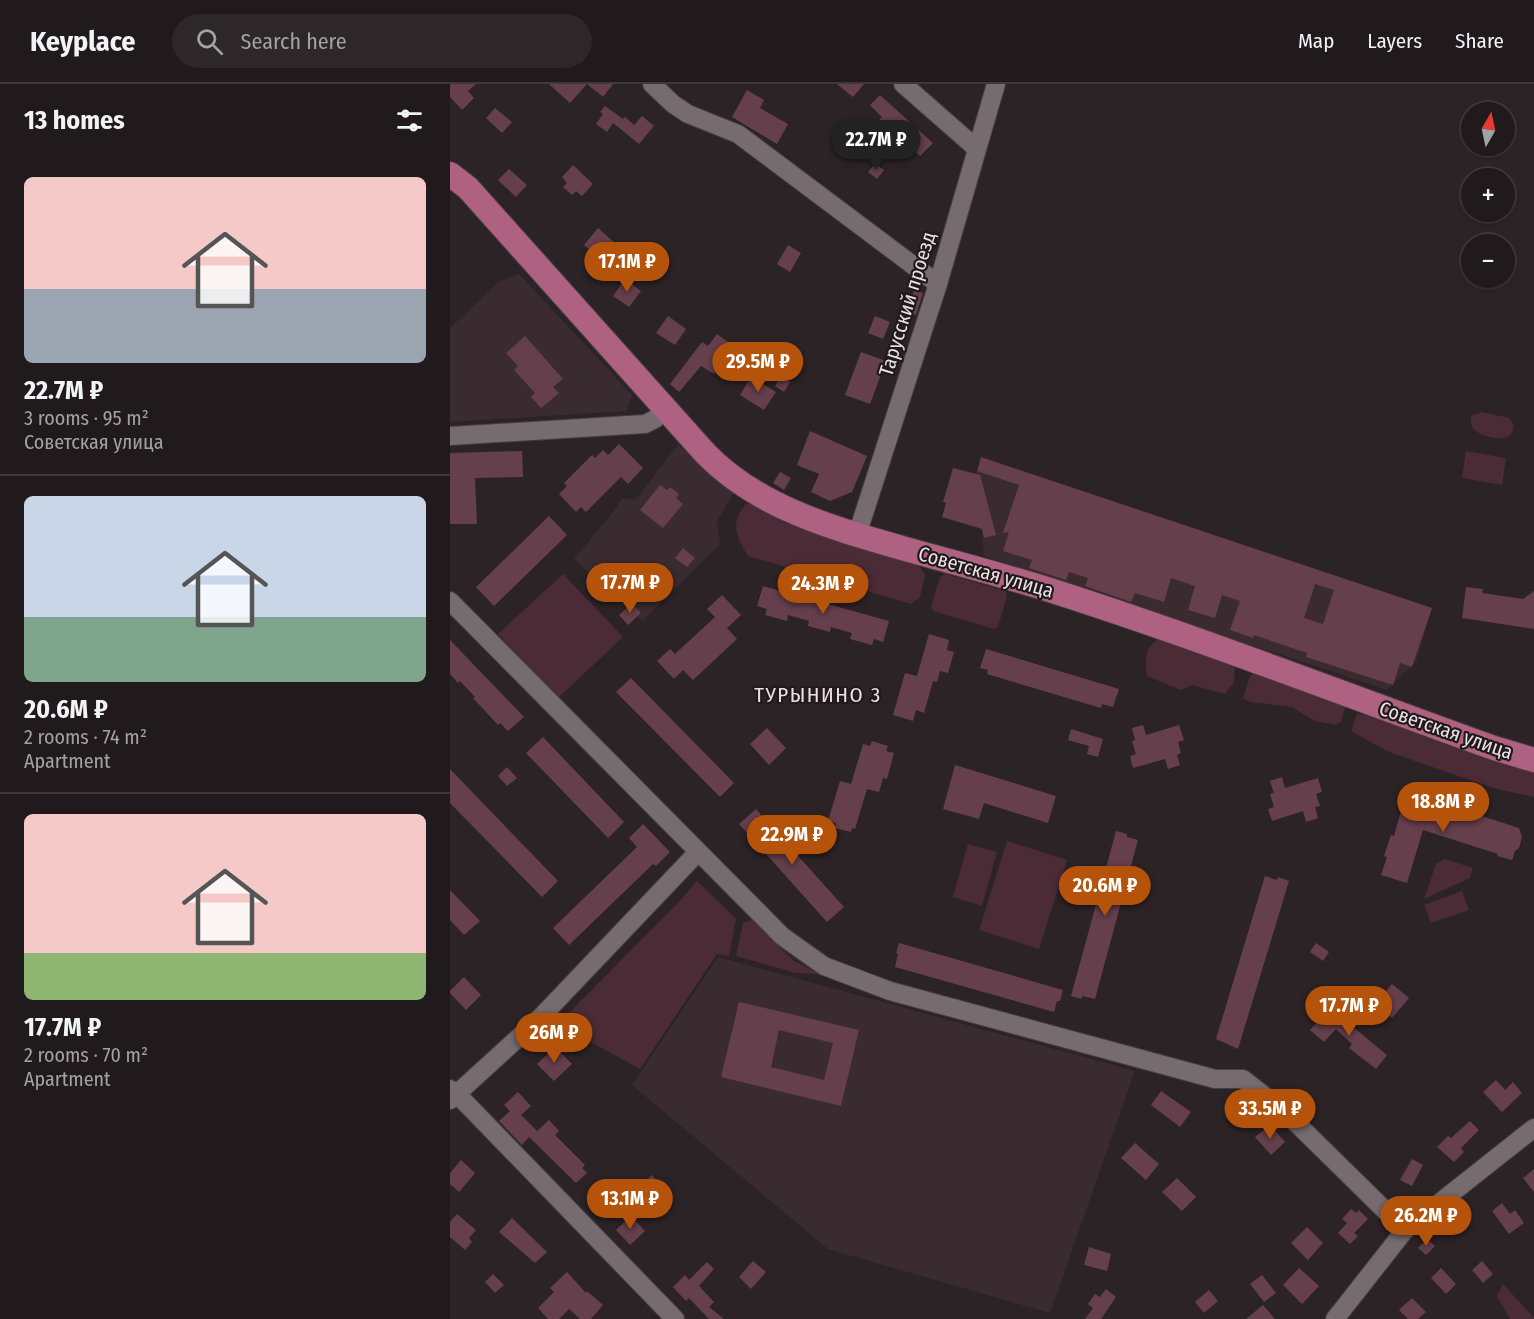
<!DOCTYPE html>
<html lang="en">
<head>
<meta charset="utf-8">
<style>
  :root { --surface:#211a1c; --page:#2d2729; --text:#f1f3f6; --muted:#a2a1a3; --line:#3e383b; --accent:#b45309 }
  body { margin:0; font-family:"Fira Sans Condensed",sans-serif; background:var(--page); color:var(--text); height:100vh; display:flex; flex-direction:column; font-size:22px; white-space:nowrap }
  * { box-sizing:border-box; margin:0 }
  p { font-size:20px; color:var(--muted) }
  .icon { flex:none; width:33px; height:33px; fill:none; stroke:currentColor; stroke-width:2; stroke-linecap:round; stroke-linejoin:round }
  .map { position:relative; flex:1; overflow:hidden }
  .details { display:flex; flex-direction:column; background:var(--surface); width:450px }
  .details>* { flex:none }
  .needle { width:39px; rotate:9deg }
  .buttons { position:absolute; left:1011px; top:18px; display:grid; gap:12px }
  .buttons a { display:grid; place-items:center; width:54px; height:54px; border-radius:50%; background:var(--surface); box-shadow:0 2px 4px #0004,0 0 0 2px var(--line); font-size:30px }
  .price { position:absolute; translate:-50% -51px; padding:0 14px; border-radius:21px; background:var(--accent); color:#fff; font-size:20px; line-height:39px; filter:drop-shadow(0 2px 3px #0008) }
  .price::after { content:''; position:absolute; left:50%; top:36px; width:18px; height:14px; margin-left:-9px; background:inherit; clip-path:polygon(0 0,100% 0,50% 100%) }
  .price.current { background:#222; color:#fff }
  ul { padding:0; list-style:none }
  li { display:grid; align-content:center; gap:12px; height:318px; padding:0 24px }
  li+li { border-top:2px solid var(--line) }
  li span { display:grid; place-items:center; height:186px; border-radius:9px; color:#555 }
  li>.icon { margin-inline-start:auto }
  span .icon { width:108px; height:108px; fill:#fffc; stroke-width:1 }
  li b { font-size:26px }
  h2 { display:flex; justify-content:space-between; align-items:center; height:72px; padding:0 24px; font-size:26px }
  header { display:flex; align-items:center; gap:36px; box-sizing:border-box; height:84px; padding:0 30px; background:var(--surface); border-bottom:2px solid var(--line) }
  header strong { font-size:28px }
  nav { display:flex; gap:33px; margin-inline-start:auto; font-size:21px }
  .search { width:420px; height:54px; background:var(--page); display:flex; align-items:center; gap:15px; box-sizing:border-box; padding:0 21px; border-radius:33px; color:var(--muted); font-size:22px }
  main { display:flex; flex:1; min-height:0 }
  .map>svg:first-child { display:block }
  .built { fill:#3a2b30 }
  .green { fill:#4b2b36 }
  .building { fill:#663f4d; fill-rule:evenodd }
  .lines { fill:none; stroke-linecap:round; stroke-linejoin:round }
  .minor-casing { stroke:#473f42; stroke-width:20 }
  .major-casing { stroke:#473f42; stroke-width:26 }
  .minor { stroke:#766b6f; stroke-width:18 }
  .major { stroke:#af6181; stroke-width:24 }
  .labels { text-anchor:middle; stroke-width:4.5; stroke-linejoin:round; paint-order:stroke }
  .street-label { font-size:20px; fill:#e9e2e4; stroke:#22191c }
  .neighbourhood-label { font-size:21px; letter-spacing:1.5px; fill:#ecdfe3; stroke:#22191c }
</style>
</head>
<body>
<header>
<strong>Keyplace</strong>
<div class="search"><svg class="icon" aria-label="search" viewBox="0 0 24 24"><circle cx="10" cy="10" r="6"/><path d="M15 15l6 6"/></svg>Search here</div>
<nav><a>Map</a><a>Layers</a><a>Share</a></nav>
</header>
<main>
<section class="details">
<h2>13 homes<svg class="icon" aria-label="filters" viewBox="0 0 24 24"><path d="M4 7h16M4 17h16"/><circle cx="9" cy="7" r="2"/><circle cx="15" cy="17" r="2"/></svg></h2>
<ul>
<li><span style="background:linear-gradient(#f6c9c9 60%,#9aa5b1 0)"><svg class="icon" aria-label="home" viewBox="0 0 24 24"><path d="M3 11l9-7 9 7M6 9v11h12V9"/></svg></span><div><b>22.7M ₽</b><p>3 rooms · 95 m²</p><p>Советская улица</p></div></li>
<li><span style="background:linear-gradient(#c9d6e8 65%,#7fa58c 0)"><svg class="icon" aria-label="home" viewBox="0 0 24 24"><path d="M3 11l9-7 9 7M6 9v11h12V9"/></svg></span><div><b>20.6M ₽</b><p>2 rooms · 74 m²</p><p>Apartment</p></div></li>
<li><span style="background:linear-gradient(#f6c9c9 75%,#8fb573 0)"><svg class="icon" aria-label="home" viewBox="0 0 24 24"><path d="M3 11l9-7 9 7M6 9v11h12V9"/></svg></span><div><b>17.7M ₽</b><p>2 rooms · 70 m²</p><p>Apartment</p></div></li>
</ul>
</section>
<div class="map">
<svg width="1084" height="1235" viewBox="0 0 1084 1235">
  <rect width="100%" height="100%" fill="#2c2326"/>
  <g class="built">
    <polygon points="69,190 182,311 176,327 0,338 0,244 50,197"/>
    <polygon points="228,361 285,407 267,437 270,460 192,537 124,475 164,427 172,414 185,416"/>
    <polygon points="528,386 982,524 966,577 937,606 534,472 532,445 516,396"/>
    <polygon points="268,873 685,987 600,1229 378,1165 182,1001"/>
  </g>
  <g class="green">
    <path d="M1031,328l29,6 4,8c-1,4 -1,6 -4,9 -9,8 -46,0 -38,-19z"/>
    <polygon points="1016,367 1056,374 1052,401 1012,394"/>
    <path d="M297,419l14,4 22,15 135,42 7,11 -5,22 -9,7 -163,-48c-12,-20 -19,-34 -1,-53z"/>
    <polygon points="113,490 173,553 108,614 48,550"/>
    <polygon points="495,490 555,507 557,513 548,542 544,545 483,527 481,522 490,493"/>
    <path d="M710,553l75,30 -1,15 -9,12 -33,-9 -11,5 -34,-14c-2,-19 -3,-26 13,-39z"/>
    <polygon points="806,587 896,620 891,638 886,641 865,637 842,623 800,618 793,614 800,592"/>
    <polygon points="907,630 922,631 1084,684 1084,713 1043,704 939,668 901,647"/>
    <polygon points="557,757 617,776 589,865 529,846"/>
    <polygon points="518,760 547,768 532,822 503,813"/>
    <polygon points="995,775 1023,784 1020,794 974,815 986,780"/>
    <polygon points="247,797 286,835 279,872 267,870 190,985 108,940 227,820"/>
    <polygon points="1012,807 1019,826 981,839 974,821"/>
    <polygon points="302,836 344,877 370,890 345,889 286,872 293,839"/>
    <polygon points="1053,1200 1084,1234 1084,1235 1060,1235 1047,1212"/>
  </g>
  <g class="building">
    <polygon points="0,0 26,0 18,7 24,14 12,26 0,13"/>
    <polygon points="99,0 137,0 120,19"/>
    <polygon points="137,0 163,0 153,13"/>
    <polygon points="387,0 414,0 403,13"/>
    <polygon points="297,6 314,16 310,24 338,40 327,60 282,33"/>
    <polygon points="430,11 483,59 470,72 463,65 466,62 441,38 437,43 429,36 432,33 420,21"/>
    <polygon points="155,22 173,35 175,33 184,41 192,32 204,42 189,60 163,39 157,48 146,40 153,30 150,28"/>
    <polygon points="45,24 62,38 52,49 36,34"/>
    <polygon points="425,80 434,86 427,95 418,88"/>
    <polygon points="123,81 143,100 132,112 126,107 122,111 113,103 117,99 112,93"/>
    <polygon points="59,85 77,101 66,113 48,96"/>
    <polygon points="148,144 166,160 156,172 145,163 141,167 134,161"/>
    <polygon points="338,161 351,169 340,188 327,180"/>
    <polygon points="175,195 191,207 179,223 163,212"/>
    <polygon points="464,206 473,209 466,231 457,229"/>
    <polygon points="218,232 236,245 225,261 206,249"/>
    <polygon points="425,232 440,238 433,255 418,249"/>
    <polygon points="267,250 282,261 284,258 295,265 293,267 310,275 303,287 294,282 295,280 279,268 264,290 251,282 229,308 220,300 252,258 258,262"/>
    <polygon points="75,252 113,295 103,303 109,309 91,324 81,313 85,309 64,286 68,282 56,269"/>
    <polygon points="411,268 436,277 420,320 395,311"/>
    <polygon points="331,292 340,298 334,308 325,302"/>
    <polygon points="301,293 326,308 314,326 290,311"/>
    <polygon points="360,347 417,372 402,408 380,417 361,408 369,390 347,381"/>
    <polygon points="169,360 193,384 178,400 171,393 136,428 131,423 126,428 109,410 117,402 114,399 142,371 145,374 153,366 158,371"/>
    <polygon points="72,367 73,393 25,394 27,440 0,440 0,369"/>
    <path d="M531,373l451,151 -20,59 -12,-4 -7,22 -87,-28 1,-4 -53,-18 -1,3 -23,-8 10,-29 -18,-6 -7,23 -27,-8 7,-24 -24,-8 -7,24 -29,-9 -4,9 -46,-16 3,-8 -19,-6 -3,8 -37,-12 3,-8 -29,-9 6,-19 -6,1 16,-48 -42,-14zM865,500l19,6 -11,34 -19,-6z"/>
    <polygon points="503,384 530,391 546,451 534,454 532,445 492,433 496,419 493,418"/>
    <polygon points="330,388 341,394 334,406 323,399"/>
    <polygon points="210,401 217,406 220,403 224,406 229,410 226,414 233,420 213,444 190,426"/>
    <polygon points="99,432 117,451 44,522 26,503"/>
    <polygon points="233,464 245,474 237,483 225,474"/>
    <polygon points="313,502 439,537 433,558 424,555 422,561 400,555 402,549 381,543 380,548 358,542 359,537 338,531 337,537 315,531 317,525 307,522"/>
    <polygon points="1016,503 1033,505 1032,509 1073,515 1084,507 1084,545 1012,534"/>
    <polygon points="272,511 291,531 277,544 287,555 243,596 233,586 224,595 207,577 220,565 225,570 265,533 257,525"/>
    <polygon points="182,519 191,529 178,541 169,531"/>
    <polygon points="479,550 499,556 497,566 504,568 498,589 490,587 487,598 483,597 474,629 466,626 463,637 443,631 455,589 467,592"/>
    <polygon points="0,556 74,633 58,647 50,639 48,641 23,614 25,613 10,597 8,599 0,590"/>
    <polygon points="536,565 669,605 663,623 652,620 651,624 537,590 538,586 530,584"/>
    <polygon points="181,594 284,699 270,713 166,608"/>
    <polygon points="693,641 696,651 729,641 734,656 728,658 731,669 727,671 730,681 718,685 715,675 683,684 680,672 686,670 682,657 685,656 682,644"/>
    <polygon points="317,644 336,664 319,681 300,660"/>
    <polygon points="621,645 653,655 648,673 637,670 639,662 618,656"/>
    <polygon points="93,653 174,738 158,754 76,669"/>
    <polygon points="422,657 438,662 436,667 444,669 437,695 433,694 429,708 417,705 405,745 402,744 401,748 385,744 386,739 378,737 390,697 401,700 413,660 420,662"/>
    <polygon points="505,681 606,712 598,739 534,719 529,735 493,725"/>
    <polygon points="57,683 67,694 57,702 48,692"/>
    <polygon points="0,685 108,797 92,813 0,719"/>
    <polygon points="832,693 835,704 868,694 872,708 866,710 870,722 865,723 868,734 856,738 853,727 822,737 818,725 824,723 820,710 824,709 820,697"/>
    <polygon points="954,707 1069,744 1072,753 1069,764 1065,767 1062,776 1047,772 1048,770 973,746 957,799 931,791 937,773 934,772 941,751 944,752 954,717 951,712"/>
    <polygon points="306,725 394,823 377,838 289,740"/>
    <polygon points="193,740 220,768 206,782 203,780 119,861 103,844 187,763 179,754"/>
    <polygon points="666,747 677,750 677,753 688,756 645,915 632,912 632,915 621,912"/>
    <polygon points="815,792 827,796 828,793 839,797 788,965 766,955"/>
    <polygon points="0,806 30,837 14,851 0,836"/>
    <polygon points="449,859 613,906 610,917 607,917 604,928 445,883 448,870 446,869"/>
    <polygon points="866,859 879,868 873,877 860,868"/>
    <polygon points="14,893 31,911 16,926 0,909 0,907"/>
    <polygon points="942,900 959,914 942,934 925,920"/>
    <path d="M289,918l120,28 -18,76 -120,-29zM329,946l54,13 -9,37 -53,-13z"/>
    <polygon points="880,924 937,971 926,985 899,964 902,960 886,945 874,958 860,946"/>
    <polygon points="105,963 122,980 104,997 87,980"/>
    <polygon points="1046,996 1055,1006 1063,998 1072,1009 1052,1028 1033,1008"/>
    <polygon points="711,1007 741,1028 730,1043 701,1021"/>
    <polygon points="68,1008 81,1022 71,1031 87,1047 99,1036 109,1047 105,1051 135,1081 132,1084 137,1089 126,1099 79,1053 72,1061 49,1037 60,1027 54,1021"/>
    <polygon points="1020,1037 1029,1046 1011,1064 1014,1068 1004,1078 987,1063 998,1052 1001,1054"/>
    <polygon points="820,1041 835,1058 821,1071 805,1053"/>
    <polygon points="685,1059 709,1080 696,1096 671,1074"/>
    <polygon points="962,1075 973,1081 962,1102 950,1096"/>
    <polygon points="11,1076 25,1089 9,1108 0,1100 0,1089"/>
    <polygon points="1084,1085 1084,1108 1073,1094"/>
    <polygon points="202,1091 210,1100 195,1114 187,1105"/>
    <polygon points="727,1094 746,1113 732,1127 712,1108"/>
    <polygon points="156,1100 164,1109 160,1112 167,1119 154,1131 143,1120 145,1119 141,1114"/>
    <polygon points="1052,1119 1060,1130 1065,1126 1074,1139 1059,1150 1042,1127"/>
    <polygon points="901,1125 906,1129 909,1126 918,1135 904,1149 908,1152 900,1160 888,1149 897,1139 892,1135"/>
    <polygon points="7,1130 26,1146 19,1154 22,1158 15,1166 0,1153 0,1138"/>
    <polygon points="181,1132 195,1147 180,1161 166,1146"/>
    <polygon points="62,1134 97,1168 85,1179 49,1148"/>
    <polygon points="857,1143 873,1159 858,1176 841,1159"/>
    <polygon points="977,1155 985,1162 976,1171 968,1164"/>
    <polygon points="639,1163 661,1170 657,1187 634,1181"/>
    <polygon points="303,1177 316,1188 301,1205 289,1193"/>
    <polygon points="1032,1177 1043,1190 1033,1199 1022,1186"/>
    <polygon points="257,1178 264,1185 249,1202 264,1218 259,1223 274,1235 259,1235 239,1214 236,1217 223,1203 235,1191 239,1196"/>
    <polygon points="849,1184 869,1202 852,1220 833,1201"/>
    <polygon points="991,1184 1006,1200 996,1210 981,1194"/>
    <polygon points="117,1188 136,1209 137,1207 153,1221 141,1235 130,1235 119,1225 109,1235 98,1235 88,1224 104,1208 100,1204"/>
    <polygon points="43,1190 54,1201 45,1209 35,1198"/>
    <polygon points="812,1191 826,1209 814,1218 800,1200"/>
    <polygon points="656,1205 666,1213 651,1235 635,1235 643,1224 638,1220 645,1210 650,1213"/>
    <polygon points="759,1206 768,1217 754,1229 745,1218"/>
    <polygon points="962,1214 976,1228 968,1235 958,1235 949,1226"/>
    <polygon points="813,1221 825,1235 796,1235"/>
  </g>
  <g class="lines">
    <defs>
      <g id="minor">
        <polyline points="202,0 223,20 238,30 288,50 488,200"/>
        <polyline points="453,0 526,64"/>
        <polyline points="0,352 195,340 205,335 214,325"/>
        <polyline points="407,451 488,200 546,0"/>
        <polyline points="0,517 332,852 374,882 440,907 765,995 793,995 834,1027 955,1146"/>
        <polyline points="0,1005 7,1010 225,1235"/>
        <polyline points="0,1016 90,934 248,768"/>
        <polyline points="885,1235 955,1146 1084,1044"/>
      </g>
      <path id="major" d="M0,90l18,14 237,265c52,54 127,75 197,95 53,15 105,28 157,45 146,47 290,103 435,155l40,12"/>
    </defs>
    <use href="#minor" class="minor-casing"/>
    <use href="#major" class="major-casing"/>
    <use href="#minor" class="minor"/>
    <use href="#major" class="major"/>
  </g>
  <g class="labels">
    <g class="street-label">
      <text transform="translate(457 220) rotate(-73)" y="7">Тарусский проезд</text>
      <text transform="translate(536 488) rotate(16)" y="7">Советская улица</text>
      <text transform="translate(996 646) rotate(19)" y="7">Советская улица</text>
    </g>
    <g class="neighbourhood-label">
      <text x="368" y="618">ТУРЫНИНО 3</text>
    </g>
  </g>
</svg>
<div class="buttons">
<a><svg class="needle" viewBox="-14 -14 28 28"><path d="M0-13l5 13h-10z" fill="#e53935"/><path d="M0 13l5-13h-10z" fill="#a2a1a3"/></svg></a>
<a>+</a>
<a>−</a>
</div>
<b class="price current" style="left:426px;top:87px">22.7M ₽</b>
<b class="price" style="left:177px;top:209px">17.1M ₽</b>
<b class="price" style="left:308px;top:309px">29.5M ₽</b>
<b class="price" style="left:180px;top:530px">17.7M ₽</b>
<b class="price" style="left:373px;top:531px">24.3M ₽</b>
<b class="price" style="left:993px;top:749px">18.8M ₽</b>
<b class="price" style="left:342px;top:782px">22.9M ₽</b>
<b class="price" style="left:655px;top:833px">20.6M ₽</b>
<b class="price" style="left:899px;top:953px">17.7M ₽</b>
<b class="price" style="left:104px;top:980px">26M ₽</b>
<b class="price" style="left:820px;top:1056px">33.5M ₽</b>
<b class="price" style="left:180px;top:1146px">13.1M ₽</b>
<b class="price" style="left:976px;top:1163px">26.2M ₽</b>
</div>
</main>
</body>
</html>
